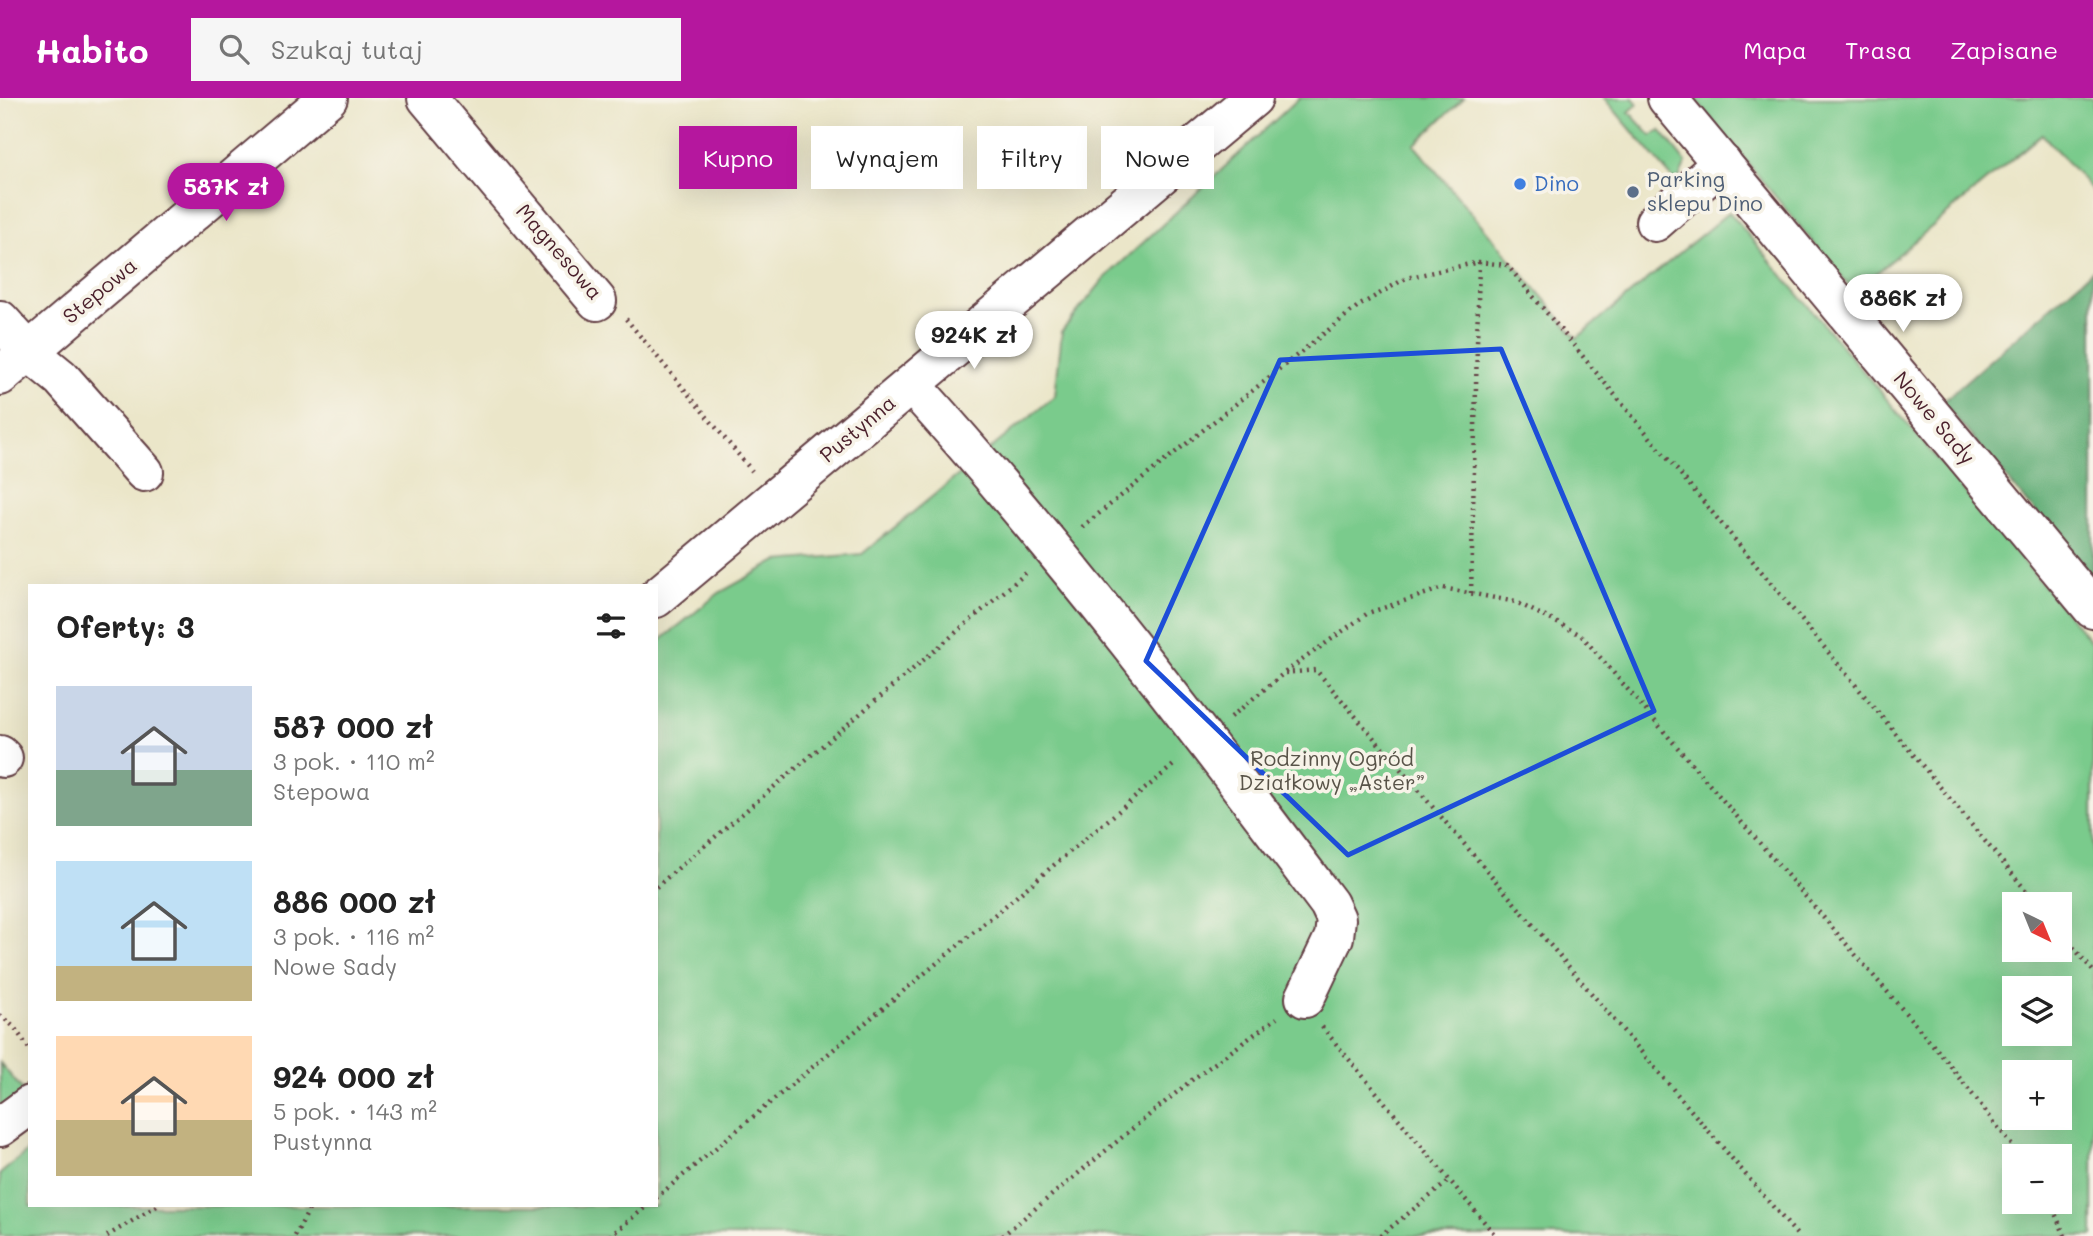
<!DOCTYPE html>
<html lang="pl">
<head>
<meta charset="utf-8">
<style>
  :root { --surface:#fff; --page:#f6f6f6; --text:#222; --muted:#767676; --accent:#b5179e }
  body { margin:0; font-family:Mali,sans-serif; background:var(--page); color:var(--text); height:100vh; display:flex; flex-direction:column; font-size:26px; white-space:nowrap }
  * { box-sizing:border-box; margin:0 }
  p { font-size:23px; color:var(--muted) }
  .icon { flex:none; width:38px; height:38px; fill:none; stroke:currentColor; stroke-width:2; stroke-linecap:round; stroke-linejoin:round }
  .map { position:relative; flex:1; overflow:hidden }
  .details { position:absolute; left:28px; top:486px; width:630px; height:623px; display:flex; flex-direction:column; background:var(--surface); border-radius:0px; box-shadow:0 7px 28px #0002 }
  .details>* { flex:none }
  .hud { position:absolute; left:679px; top:28px; width:665px; height:63px; display:flex; gap:14px }
  .needle { width:46px; rotate:137deg }
  .buttons { position:absolute; left:2002px; top:794px; display:grid; gap:14px }
  .buttons a { display:grid; place-items:center; width:70px; height:70px; border-radius:0px; background:var(--surface); box-shadow:0 7px 28px #0002; font-size:35px }
  .price { position:absolute; translate:-50% -60px; padding:0 16px; border-radius:24px; background:#fff; color:#222; font-size:23px; line-height:46px; filter:drop-shadow(0 2px 4px #0008) }
  .price::after { content:''; position:absolute; left:50%; top:42px; width:21px; height:16px; margin-left:-10px; background:inherit; clip-path:polygon(0 0,100% 0,50% 100%) }
  .price.active { background:var(--accent); color:#fff }
  ul { padding:0; list-style:none }
  li { display:flex; align-items:center; gap:21px; height:175px; padding:0 28px }
  li span { display:grid; place-items:center; flex:none; width:196px; height:140px; border-radius:0px; color:#555 }
  li>.icon { margin-inline-start:auto }
  span .icon { width:84px; height:84px; fill:#fffc; stroke-width:1 }
  li b { font-size:30px }
  h2 { display:flex; justify-content:space-between; align-items:center; height:84px; padding:0 28px; font-size:30px }
  .pill { padding:0 24px; border-radius:0px; background:var(--surface); box-shadow:0 7px 28px #0002; font-size:24px; line-height:63px }
  .pill.active { background:var(--accent); color:#fff }
  header { display:flex; align-items:center; gap:42px; box-sizing:border-box; height:98px; padding:0 35px; background:var(--accent); color:#fff }
  header strong { font-size:33px }
  nav { display:flex; gap:38px; margin-inline-start:auto; font-size:24px }
  .search { width:490px; height:63px; background:var(--page); display:flex; align-items:center; gap:18px; box-sizing:border-box; padding:0 24px; border-radius:0px; color:var(--muted); font-size:26px }
  .map>svg:first-child { display:block }
  .green { fill:#7acb8c; stroke:#62755c; stroke-width:2; fill-rule:evenodd }
  .forest { fill:#63af78; stroke:#566752; stroke-width:2 }
  .lines { fill:none; stroke-linecap:round; stroke-linejoin:round }
  .minor-casing { stroke:#623d43; stroke-width:42 }
  .path { stroke:#623d43; stroke-width:4.5; stroke-dasharray:2 5; stroke-linecap:butt }
  .minor { stroke:#fff; stroke-width:38 }
  .marked { fill:none; stroke:#1d4ed8; stroke-width:5; stroke-linejoin:round }
  .shop-dot { fill:#3f7fe0; stroke:#f7f3e8; stroke-width:2.5 }
  .service-dot { fill:#5c6f8a; stroke:#f7f3e8; stroke-width:2.5 }
  .labels { text-anchor:middle; stroke-width:7; stroke-linejoin:round; paint-order:stroke }
  .service-label { font-size:21px; fill:#4e5e75; stroke:#f7f3e8; text-anchor:start }
  .shop-label { font-size:21px; fill:#366cbe; stroke:#f7f3e8; text-anchor:start }
  .street-label { font-size:21px; fill:#4a1f2b; stroke:#f7f3e8 }
  .park-label { font-size:21px; fill:#585348; stroke:#f7f3e8 }
</style>
</head>
<body>
<header>
<strong>Habito</strong>
<div class="search"><svg class="icon" aria-label="search" viewBox="0 0 24 24"><circle cx="10" cy="10" r="6"/><path d="M15 15l6 6"/></svg>Szukaj tutaj</div>
<nav><a>Mapa</a><a>Trasa</a><a>Zapisane</a></nav>
</header>
<div class="map">
<svg width="2093" height="1138" viewBox="0 0 2093 1138">
  <rect width="100%" height="100%" fill="#f7f3e8"/>
  <filter id="ink" filterUnits="userSpaceOnUse"><feTurbulence type="fractalNoise" baseFrequency=".0143" numOctaves="2"/><feDisplacementMap in="SourceGraphic" scale="14" xChannelSelector="R" yChannelSelector="G"/><feConvolveMatrix kernelMatrix="1 2 1 2 8 2 1 2 1" color-interpolation-filters="sRGB"/></filter>
  <filter id="wash" filterUnits="userSpaceOnUse"><feTurbulence type="fractalNoise" baseFrequency=".00686" numOctaves="4" result="noise"/><feDisplacementMap in="SourceGraphic" scale="28" xChannelSelector="R" yChannelSelector="G"/><feGaussianBlur stdDeviation="1.57" result="paint"/><feColorMatrix in="noise" values="0 0 0 0 0 0 0 0 0 0 0 0 0 0 0 0 0 1.4 0 .05"/><feComposite in="paint" operator="in"/></filter>
  <g filter="url(#wash)">
    <rect width="100%" height="100%" fill="#ebe6c9"/>
    <g class="green">
      <path d="M1299,0h165l-50,47 163,193 152,-126 364,432v592h-2093v-62l30,-25v57h626v-562l63,-51 58,-32 85,-7 193,-158 7,-65 43,-53zM2014,807h46v45h-46zM2014,891h46v45h-46zM2014,975h46v45h-46zM2014,1059h46v45h-46z"/>
      <polygon points="1604,0 1633,0 1638,6 1629,14 1651,38 1660,32 1686,65 1679,80 1673,81"/>
      <polygon points="1694,0 2093,0 2093,93 2042,36 1854,194"/>
      <polygon points="0,965 27,997 0,1020"/>
    </g>
    <polygon class="forest" points="2093,172 2093,482 1942,304"/>
  </g>
  <g filter="url(#ink)">
    <g class="lines">
      <defs>
        <g id="minor">
          <polyline points="427,0 597,203"/>
          <polyline points="1667,0 2093,511"/>
          <polyline points="1655,124 1722,65"/>
          <polyline points="0,222 28,253 61,280 144,374"/>
          <polyline points="0,278 328,0"/>
          <path d="M912,287c149,165 284,342 417,519l7,15 -2,18 -29,61"/>
          <polyline points="656,500 1253,0"/>
          <polyline points="0,657 3,660"/>
          <polyline points="0,1029 30,1007"/>
        </g>
      </defs>
      <use href="#minor" class="minor-casing"/>
      <g class="path">
        <polyline points="626,221 752,373"/>
        <polyline points="1082,429 1357,209 1406,180 1479,164 1507,167 2038,807"/>
        <polyline points="1471,495 1479,164"/>
        <polyline points="1285,575 1316,572 1798,1138"/>
        <polyline points="1231,619 1284,575 1368,515 1443,490 1516,504 1581,537 1945,961 2021,1059"/>
        <polyline points="656,789 1026,475"/>
        <polyline points="2060,833 2093,873"/>
        <polyline points="0,917 14,929 30,952"/>
        <polyline points="1322,929 1496,1138"/>
        <polyline points="656,1100 1176,665"/>
        <polyline points="2050,1104 2065,1138"/>
        <polyline points="107,1138 157,1108"/>
        <polyline points="295,1138 311,1108"/>
        <polyline points="610,1138 647,1108"/>
        <polyline points="1002,1138 1193,981 1277,920"/>
        <polyline points="1380,1138 1450,1082"/>
      </g>
      <use href="#minor" class="minor"/>
    </g>
  </g>
  <path class="marked" d="M1501,251l153,362 -306,144 -202,-194 134,-301z"/>
  <circle class="shop-dot" cx="1520" cy="86" r="7"/>
  <circle class="service-dot" cx="1633" cy="94" r="7"/>
  <g class="labels">
    <g class="service-label">
      <text x="1647" y="89">Parking<tspan x="1647" dy="24">sklepu Dino</tspan></text>
    </g>
    <g class="shop-label">
      <text x="1534" y="93">Dino</text>
    </g>
    <g class="street-label">
      <text transform="translate(559 154) rotate(49)" y="7">Magnesowa</text>
      <text transform="translate(100 193) rotate(-40)" y="7">Stepowa</text>
      <text transform="translate(1934 320) rotate(50)" y="7">Nowe Sady</text>
      <text transform="translate(858 331) rotate(-40)" y="7">Pustynna</text>
    </g>
    <g class="park-label">
      <text x="1332" y="668">Rodzinny Ogród<tspan x="1332" dy="24">Działkowy „Aster”</tspan></text>
    </g>
  </g>
</svg>
<div class="buttons">
<a><svg class="needle" viewBox="-14 -14 28 28"><path d="M0-13l5 13h-10z" fill="#e53935"/><path d="M0 13l5-13h-10z" fill="#767676"/></svg></a>
<a><svg class="icon" aria-label="layers" viewBox="0 0 24 24"><path d="M12 4l9 5-9 5-9-5zM3 14l9 5 9-5"/></svg></a>
<a>+</a>
<a>−</a>
</div>
<b class="price active" style="left:226px;top:125px">587K zł</b>
<b class="price" style="left:1903px;top:236px">886K zł</b>
<b class="price" style="left:974px;top:273px">924K zł</b>
<div class="hud">
<a class="pill active">Kupno</a>
<a class="pill">Wynajem</a>
<a class="pill">Filtry</a>
<a class="pill">Nowe</a>
</div>
<section class="details">
<h2>Oferty: 3<svg class="icon" aria-label="filters" viewBox="0 0 24 24"><path d="M4 7h16M4 17h16"/><circle cx="9" cy="7" r="2"/><circle cx="15" cy="17" r="2"/></svg></h2>
<ul>
<li><span style="background:linear-gradient(#c9d6e8 60%,#7fa58c 0)"><svg class="icon" aria-label="home" viewBox="0 0 24 24"><path d="M3 11l9-7 9 7M6 9v11h12V9"/></svg></span><div><b>587 000 zł</b><p>3 pok. · 110 m²</p><p>Stepowa</p></div></li>
<li><span style="background:linear-gradient(#bfe0f5 75%,#c2b280 0)"><svg class="icon" aria-label="home" viewBox="0 0 24 24"><path d="M3 11l9-7 9 7M6 9v11h12V9"/></svg></span><div><b>886 000 zł</b><p>3 pok. · 116 m²</p><p>Nowe Sady</p></div></li>
<li><span style="background:linear-gradient(#ffd9b3 60%,#c2b280 0)"><svg class="icon" aria-label="home" viewBox="0 0 24 24"><path d="M3 11l9-7 9 7M6 9v11h12V9"/></svg></span><div><b>924 000 zł</b><p>5 pok. · 143 m²</p><p>Pustynna</p></div></li>
</ul>
</section>
</div>
</body>
</html>
